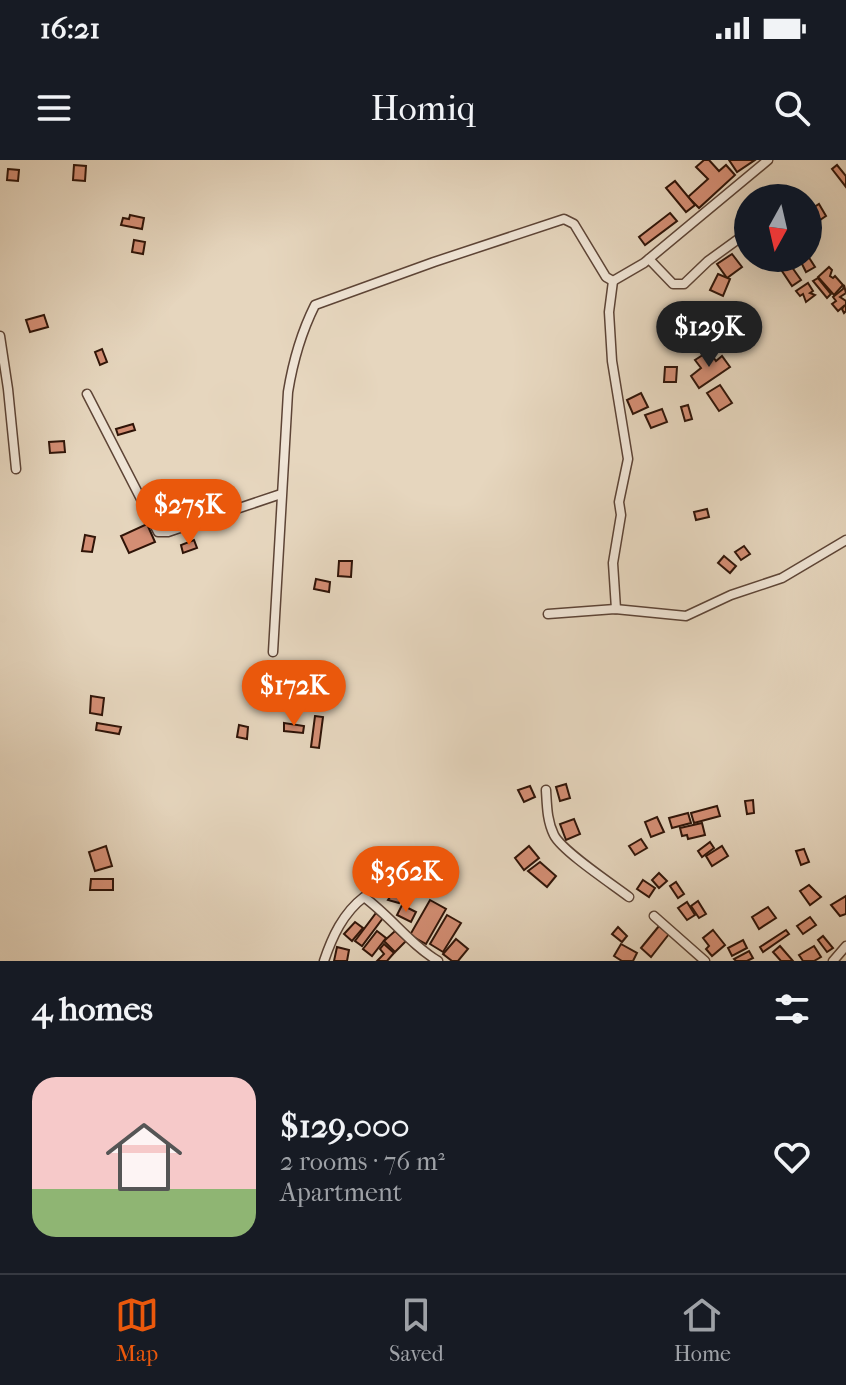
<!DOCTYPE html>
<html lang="en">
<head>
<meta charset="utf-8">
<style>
  :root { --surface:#171b24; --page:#242831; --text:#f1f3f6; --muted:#9ea1a6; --line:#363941; --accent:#ea580c }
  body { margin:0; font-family:"IM FELL French Canon",serif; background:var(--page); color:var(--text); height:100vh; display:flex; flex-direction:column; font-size:30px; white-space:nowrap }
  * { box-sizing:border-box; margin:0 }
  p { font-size:26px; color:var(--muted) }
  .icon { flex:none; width:44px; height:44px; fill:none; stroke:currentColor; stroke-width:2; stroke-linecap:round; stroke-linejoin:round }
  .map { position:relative; height:801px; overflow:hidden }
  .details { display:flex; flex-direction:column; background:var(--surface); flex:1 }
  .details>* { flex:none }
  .needle { width:52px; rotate:188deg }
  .tools { position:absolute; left:734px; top:24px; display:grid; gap:16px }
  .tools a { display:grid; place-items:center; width:88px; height:88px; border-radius:50%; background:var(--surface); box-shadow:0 8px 32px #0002; font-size:40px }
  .price { position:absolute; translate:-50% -68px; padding:0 18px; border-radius:28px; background:var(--accent); color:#fff; font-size:26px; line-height:52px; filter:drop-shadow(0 2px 4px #0008) }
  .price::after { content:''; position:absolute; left:50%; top:48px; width:24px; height:18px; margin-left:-12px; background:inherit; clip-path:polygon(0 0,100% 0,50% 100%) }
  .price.on { background:#222; color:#fff }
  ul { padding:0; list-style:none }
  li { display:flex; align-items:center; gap:24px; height:200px; padding:0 32px }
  li span { display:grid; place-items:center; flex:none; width:224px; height:160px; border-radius:24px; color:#555 }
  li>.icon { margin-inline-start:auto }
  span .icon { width:96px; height:96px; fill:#fffc; stroke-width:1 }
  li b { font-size:34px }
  h2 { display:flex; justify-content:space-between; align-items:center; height:96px; padding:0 32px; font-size:34px }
  .status { display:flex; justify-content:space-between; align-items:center; height:56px; padding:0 40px; background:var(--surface); direction:ltr }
  .status svg { height:22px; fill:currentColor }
  header { display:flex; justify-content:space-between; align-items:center; height:104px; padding:0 32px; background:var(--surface); font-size:36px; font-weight:600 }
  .menu { display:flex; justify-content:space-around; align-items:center; height:112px; border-top:2px solid var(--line); background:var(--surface); font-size:22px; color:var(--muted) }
  .menu a { display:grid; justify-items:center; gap:4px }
  .menu .on { color:var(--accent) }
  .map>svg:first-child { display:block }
  .building { fill:#d48e74; stroke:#2f1408; stroke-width:2 }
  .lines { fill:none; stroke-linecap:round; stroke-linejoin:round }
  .street-casing { stroke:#5d4436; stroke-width:11 }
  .street { stroke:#efe4d5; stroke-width:8 }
</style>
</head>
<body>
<div class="status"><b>16:21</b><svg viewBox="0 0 49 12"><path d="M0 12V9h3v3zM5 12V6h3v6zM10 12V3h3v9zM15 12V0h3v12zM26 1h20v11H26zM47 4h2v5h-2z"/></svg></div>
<header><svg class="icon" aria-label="menu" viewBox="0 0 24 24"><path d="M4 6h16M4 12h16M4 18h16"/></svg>Homiq<svg class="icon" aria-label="search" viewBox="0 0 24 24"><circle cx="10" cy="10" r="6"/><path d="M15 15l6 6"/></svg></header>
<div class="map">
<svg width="846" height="801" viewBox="0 0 846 801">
  <rect width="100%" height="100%" fill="#e6d6be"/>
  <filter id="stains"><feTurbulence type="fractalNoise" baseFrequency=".0025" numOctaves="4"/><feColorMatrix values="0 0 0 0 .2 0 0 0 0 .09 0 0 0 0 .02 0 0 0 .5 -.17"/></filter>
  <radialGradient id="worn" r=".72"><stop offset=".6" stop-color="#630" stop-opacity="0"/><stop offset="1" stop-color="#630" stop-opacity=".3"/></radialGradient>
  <g class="building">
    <polygon points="704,0 709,0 719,11 726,5 735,15 699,48 688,37 708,19 696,7"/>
    <polygon points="729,0 755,0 737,12"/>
    <polygon points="74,5 86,6 85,21 73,20"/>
    <polygon points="837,5 846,16 846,27 832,9"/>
    <polygon points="8,9 19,10 18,21 7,20"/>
    <polygon points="675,21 695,45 686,52 666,28"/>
    <polygon points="819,44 826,56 814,64 808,51"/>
    <polygon points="670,53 677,61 645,85 639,77"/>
    <polygon points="130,55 144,58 142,69 121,65 123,58 129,59"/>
    <polygon points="134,80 145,82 143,94 132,92"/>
    <polygon points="732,94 742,107 727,118 717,104"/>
    <polygon points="808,96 815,107 806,112 799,98 808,98"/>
    <polygon points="789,103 801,120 792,126 780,108"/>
    <polygon points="829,107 832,110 830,116 833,118 835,116 843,125 834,135 818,117"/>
    <polygon points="718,114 730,119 723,136 710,130"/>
    <polygon points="818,118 831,134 827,138 813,121"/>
    <polygon points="808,123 813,131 810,133 815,135 806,142 803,134 800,136 796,131"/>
    <polygon points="844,125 846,133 840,137 846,141 846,151 844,153 842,149 845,145 838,151 832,144 836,141 833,137 843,129"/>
    <polygon points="44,155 48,167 30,172 26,160"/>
    <polygon points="102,189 107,202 100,205 95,192"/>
    <polygon points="709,191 716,201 722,196 730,207 699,228 691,216 701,208 695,200"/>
    <polygon points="665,207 677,207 676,222 664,222"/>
    <polygon points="720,225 732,243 719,251 707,233"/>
    <polygon points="641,233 648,247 633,254 627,240"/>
    <polygon points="688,245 692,259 685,261 681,247"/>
    <polygon points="662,249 667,262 651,268 645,255"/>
    <polygon points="133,264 135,270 118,275 116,269"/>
    <polygon points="64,281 65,292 50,293 49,282"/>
    <polygon points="707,349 709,357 696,360 694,352"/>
    <polygon points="147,364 155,382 129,393 121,376"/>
    <polygon points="85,375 95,377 92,392 82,391"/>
    <polygon points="194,380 197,388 183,393 181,385"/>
    <polygon points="744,386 750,394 741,400 735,392"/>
    <polygon points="724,396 736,406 730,413 718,403"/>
    <polygon points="339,401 352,401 351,417 338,416"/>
    <polygon points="316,419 330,422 329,432 314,429"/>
    <polygon points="91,536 104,538 102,555 90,553"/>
    <polygon points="315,556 323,557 319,588 311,587"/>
    <polygon points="97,563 121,567 119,574 96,570"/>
    <polygon points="284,563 304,566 303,573 284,571"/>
    <polygon points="239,565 248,567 247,579 237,577"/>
    <polygon points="566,624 570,638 560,641 556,627"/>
    <polygon points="530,626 535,637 524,642 518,630"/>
    <polygon points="753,640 754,653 747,654 745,641"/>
    <polygon points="717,646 720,656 694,663 691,653"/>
    <polygon points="688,653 691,663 672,668 669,658"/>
    <polygon points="657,657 664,672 651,677 645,662"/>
    <polygon points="574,659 580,674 566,680 560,664"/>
    <polygon points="702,663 705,675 688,679 687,675 682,676 680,668"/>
    <polygon points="641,679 647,688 635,695 629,686"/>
    <polygon points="710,682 714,688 702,697 698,691"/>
    <polygon points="106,686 112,706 95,711 89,692"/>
    <polygon points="529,686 539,698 524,710 515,698"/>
    <polygon points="722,686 728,696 712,706 706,696"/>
    <polygon points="804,689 809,702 801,705 796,691"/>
    <polygon points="540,702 556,716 547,727 528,711"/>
    <polygon points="659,713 667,721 659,728 652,720"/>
    <polygon points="91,719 113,719 113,730 90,730"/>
    <polygon points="643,720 655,728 649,737 637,729"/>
    <polygon points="676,722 684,734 678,738 670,726"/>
    <polygon points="390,725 405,734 399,743 388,740 390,737 384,734"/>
    <polygon points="809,725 821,737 810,745 800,731"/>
    <polygon points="846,736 846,754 840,756 831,745"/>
    <polygon points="430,740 446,749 426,784 410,775"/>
    <polygon points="698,741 706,754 699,758 691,746"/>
    <polygon points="687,742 695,755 687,760 678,748"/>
    <polygon points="402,745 416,752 411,762 397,755"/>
    <polygon points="768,747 776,758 759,769 752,757"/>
    <polygon points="376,753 383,758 362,786 355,781"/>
    <polygon points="447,755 461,763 443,792 430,784"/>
    <polygon points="810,757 816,765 803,774 797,766"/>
    <polygon points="355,762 363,768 352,781 344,774"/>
    <polygon points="659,766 669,774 651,797 641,788"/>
    <polygon points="618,767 627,776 622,782 612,774"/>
    <polygon points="713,770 725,785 712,796 706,789 709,786 703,778"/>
    <polygon points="786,770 789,774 763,792 760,787"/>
    <polygon points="377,771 386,778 372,796 363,789"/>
    <polygon points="395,771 406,781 395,792 384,781"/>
    <polygon points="823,776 833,788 827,792 818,780"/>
    <polygon points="456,779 468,789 458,801 452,801 443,794"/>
    <polygon points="743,780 747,788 732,796 728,788"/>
    <polygon points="384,784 394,793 387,801 377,801 384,794 380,789"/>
    <polygon points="621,784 637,793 633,801 622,801 614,796"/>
    <polygon points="780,786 793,801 781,801 773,792"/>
    <polygon points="814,786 821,797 814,801 803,801 799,795"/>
    <polygon points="337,787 349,790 347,801 334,801"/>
    <polygon points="749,791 753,798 747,801 736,801 734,799"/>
  </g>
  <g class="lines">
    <defs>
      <g id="street">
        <polyline points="649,99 673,124 684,124 708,101 748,72"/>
        <polyline points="613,121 609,152 612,201 628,299 619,342 621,355 613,403 616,449"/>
        <polyline points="0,176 8,229 16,309"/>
        <polyline points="87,234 158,372 168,372 281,334"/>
        <polyline points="548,454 615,449 686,456 731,435 782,418 846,380"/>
        <path d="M273,492l15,-260c5,-31 13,-59 27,-87l119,-43 130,-43 10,5 32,53 7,4 31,-18 124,-103"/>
        <path d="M546,630c1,16 1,31 8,45 8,16 58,49 75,62"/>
        <polyline points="654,756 705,801"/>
        <path d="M324,801c8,-24 19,-48 40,-64 27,20 46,47 74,64"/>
        <polyline points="833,801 846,786"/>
      </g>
    </defs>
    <use href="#street" class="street-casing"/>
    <use href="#street" class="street"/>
  </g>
  <rect width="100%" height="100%" filter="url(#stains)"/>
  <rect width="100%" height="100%" fill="url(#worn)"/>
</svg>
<div class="tools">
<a><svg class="needle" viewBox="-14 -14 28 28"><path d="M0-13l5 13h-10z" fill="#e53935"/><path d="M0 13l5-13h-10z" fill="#9ea1a6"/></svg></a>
</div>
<b class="price on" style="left:709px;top:209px">$129K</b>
<b class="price" style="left:189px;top:387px">$275K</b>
<b class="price" style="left:294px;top:568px">$172K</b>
<b class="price" style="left:406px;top:754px">$362K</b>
</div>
<section class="details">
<h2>4 homes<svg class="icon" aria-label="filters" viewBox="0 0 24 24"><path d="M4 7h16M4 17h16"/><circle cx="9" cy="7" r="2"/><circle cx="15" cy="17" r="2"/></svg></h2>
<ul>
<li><span style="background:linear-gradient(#f6c9c9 70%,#8fb573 0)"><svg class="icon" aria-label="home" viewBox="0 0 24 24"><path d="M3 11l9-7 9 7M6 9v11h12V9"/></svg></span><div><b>$129,000</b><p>2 rooms · 76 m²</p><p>Apartment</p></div><svg class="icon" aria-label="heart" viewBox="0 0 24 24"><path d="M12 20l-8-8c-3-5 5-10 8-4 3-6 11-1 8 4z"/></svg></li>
</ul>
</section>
<nav class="menu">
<a class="on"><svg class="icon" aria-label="map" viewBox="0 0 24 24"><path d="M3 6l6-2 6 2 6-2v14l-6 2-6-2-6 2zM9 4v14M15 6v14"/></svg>Map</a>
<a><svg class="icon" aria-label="saved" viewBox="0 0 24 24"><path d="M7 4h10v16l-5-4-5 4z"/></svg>Saved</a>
<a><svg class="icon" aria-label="home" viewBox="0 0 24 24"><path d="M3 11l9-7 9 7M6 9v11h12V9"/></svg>Home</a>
</nav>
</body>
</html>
